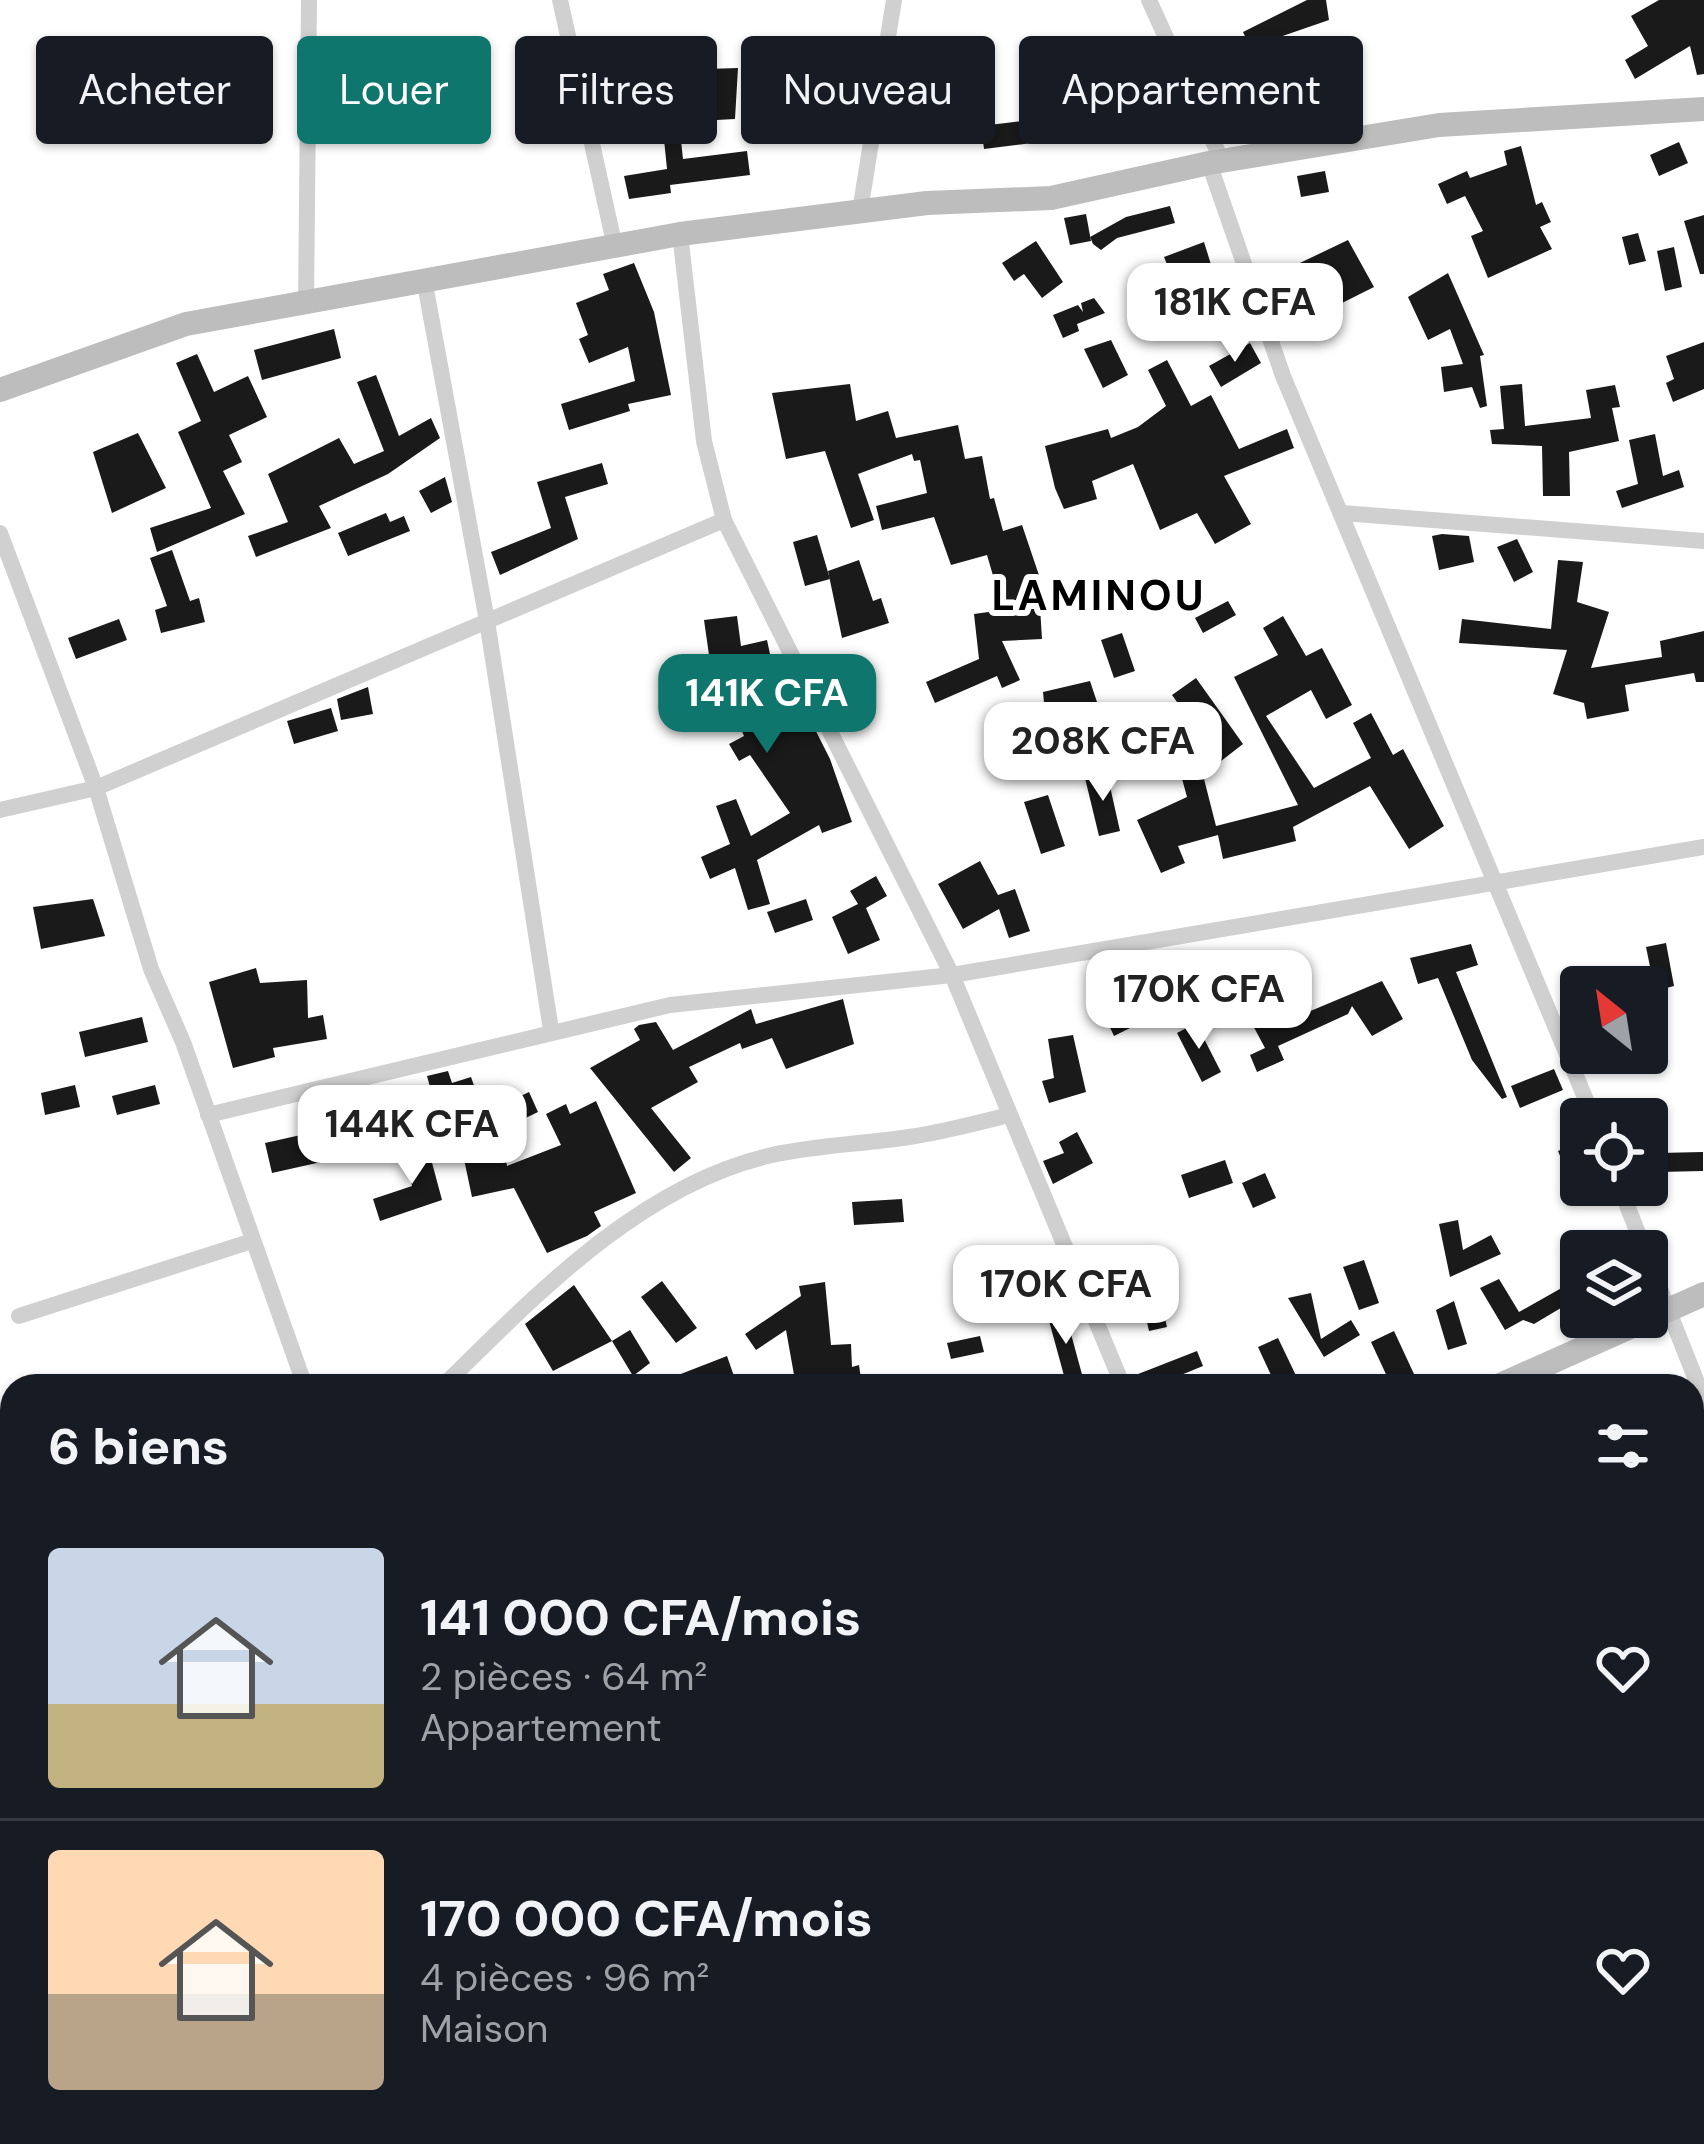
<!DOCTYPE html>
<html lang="fr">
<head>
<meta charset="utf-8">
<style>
  :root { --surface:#171b24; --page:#20242c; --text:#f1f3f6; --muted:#9ea1a6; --line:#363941; --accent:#0f766e }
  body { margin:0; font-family:"DM Sans",sans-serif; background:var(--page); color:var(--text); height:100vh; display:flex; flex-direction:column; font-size:45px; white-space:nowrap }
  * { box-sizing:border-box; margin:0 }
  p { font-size:39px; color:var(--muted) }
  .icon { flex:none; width:66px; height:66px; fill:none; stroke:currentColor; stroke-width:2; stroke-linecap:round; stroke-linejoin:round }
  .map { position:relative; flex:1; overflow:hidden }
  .sheet { position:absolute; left:0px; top:1374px; width:1704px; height:771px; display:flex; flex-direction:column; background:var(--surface); border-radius:36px 36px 0 0; box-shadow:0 3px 9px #0004 }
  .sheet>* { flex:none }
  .banner { position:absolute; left:36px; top:36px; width:1632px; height:108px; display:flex; gap:24px }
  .needle { width:78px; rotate:330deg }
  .buttons { position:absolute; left:1560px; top:966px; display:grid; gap:24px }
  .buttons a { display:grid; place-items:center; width:108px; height:108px; border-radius:12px; background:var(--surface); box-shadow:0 3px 9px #0004; font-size:60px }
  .price { position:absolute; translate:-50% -102px; padding:0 27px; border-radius:24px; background:#fff; color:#222; font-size:39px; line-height:78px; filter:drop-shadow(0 3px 6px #0008) }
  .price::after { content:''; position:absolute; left:50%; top:72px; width:36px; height:27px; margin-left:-18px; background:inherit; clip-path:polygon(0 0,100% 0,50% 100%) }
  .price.current { background:var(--accent); color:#fff }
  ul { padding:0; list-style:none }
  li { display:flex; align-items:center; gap:36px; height:300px; padding:0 48px }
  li+li { border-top:3px solid var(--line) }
  li span { display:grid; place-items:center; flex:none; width:336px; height:240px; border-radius:12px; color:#555 }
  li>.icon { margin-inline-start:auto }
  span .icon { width:144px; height:144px; fill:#fffc; stroke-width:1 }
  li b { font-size:51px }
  h2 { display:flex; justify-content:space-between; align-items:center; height:144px; padding:0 48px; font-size:51px }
  .pill { padding:0 42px; border-radius:12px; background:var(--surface); box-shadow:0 3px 9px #0004; font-size:42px; line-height:108px }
  .pill.current { background:var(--accent); color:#fff }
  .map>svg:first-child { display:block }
  .building { fill:#1a1a1a }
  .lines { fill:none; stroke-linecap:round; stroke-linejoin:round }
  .street { stroke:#d0d0d0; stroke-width:16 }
  .secondary { stroke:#bdbdbd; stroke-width:24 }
  .labels { text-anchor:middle; stroke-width:12; stroke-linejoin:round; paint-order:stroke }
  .district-label { font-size:42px; font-weight:bold; letter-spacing:3px; fill:#000; stroke:#fff }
</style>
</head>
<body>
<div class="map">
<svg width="1704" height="2144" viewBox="0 0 1704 2144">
  <rect width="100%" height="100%" fill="#fff"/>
  <g class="building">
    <polygon points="1307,0 1326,0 1329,20 1271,40 1301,94 1333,82 1340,102 1286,123 1243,32"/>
    <polygon points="1659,0 1704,0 1704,74 1697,75 1690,46 1635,79 1625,60 1648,46 1631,16"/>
    <polygon points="992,54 994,85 964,86 962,56"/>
    <polygon points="738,68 735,119 679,122 683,159 747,151 750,175 670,185 671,193 629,199 624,176 667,169 662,120 612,124 611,105 676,100 675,70"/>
    <polygon points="1030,120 1033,143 984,149 981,126"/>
    <polygon points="1679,142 1688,163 1659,176 1650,155"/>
    <polygon points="1521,146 1536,205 1542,202 1551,222 1540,227 1552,249 1488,278 1471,236 1483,231 1465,196 1447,204 1438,184 1467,171 1470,178 1507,165 1504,151"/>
    <polygon points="1325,171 1329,192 1301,197 1297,176"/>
    <polygon points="1170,206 1175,223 1117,238 1101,250 1093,244 1090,237 1126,217"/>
    <polygon points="1086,214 1091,241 1070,245 1064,218"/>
    <polygon points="1704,215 1704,274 1700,274 1684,221"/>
    <polygon points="1638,233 1646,261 1629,265 1622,237"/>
    <polygon points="1348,240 1374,287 1336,306 1321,275 1288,291 1279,273"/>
    <polygon points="1036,241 1063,282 1042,298 1024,274 1014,281 1002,263"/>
    <polygon points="1204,242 1213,271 1175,284 1164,257"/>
    <polygon points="1674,247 1682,287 1665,291 1657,251"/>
    <polygon points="634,263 654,312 671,395 628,404 630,411 569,430 561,404 635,381 628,347 589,363 579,339 588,335 576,303 609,290 603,274"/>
    <polygon points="1448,273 1484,355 1480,356 1487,406 1480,408 1472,387 1444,392 1441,367 1463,364 1450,329 1428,340 1408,297"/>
    <polygon points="1094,298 1105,313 1077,324 1079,331 1063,338 1053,315 1078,305 1083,312 1081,303"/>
    <polygon points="1198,310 1203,322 1158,341 1152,326"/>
    <polygon points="334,329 341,358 262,380 254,350"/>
    <polygon points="1111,340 1128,375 1103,388 1084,349"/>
    <polygon points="1704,342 1704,389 1673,402 1666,383 1674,379 1666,356"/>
    <polygon points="1250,343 1261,363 1221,387 1209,366"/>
    <polygon points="197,354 214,392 248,376 267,417 229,435 242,462 223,471 245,514 157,552 150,528 211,508 178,432 201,421 176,363"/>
    <polygon points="1167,360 1191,406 1211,395 1239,449 1287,429 1294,448 1224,476 1251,524 1215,544 1197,513 1160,530 1133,464 1092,481 1097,499 1064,509 1055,488 1045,446 1108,429 1111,438 1138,427 1166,406 1148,370"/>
    <polygon points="376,375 399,436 431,418 440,438 388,474 319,506 331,528 256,557 248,536 288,522 268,474 339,438 354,464 384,451 357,382"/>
    <polygon points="850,384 856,421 888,411 896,438 958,425 965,459 982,456 990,499 994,498 1003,531 1022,525 1044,590 1039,591 1042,639 1002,641 1020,680 1002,688 997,676 935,703 926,682 979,659 974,614 1003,610 987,555 951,565 934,517 882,530 876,506 927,493 920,460 914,461 912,454 858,474 874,520 851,528 825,451 786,459 772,393"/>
    <polygon points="1522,384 1525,426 1591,418 1586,390 1615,385 1620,407 1612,408 1619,441 1569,452 1570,496 1543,496 1542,446 1492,444 1490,430 1504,429 1500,386"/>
    <polygon points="138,433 166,488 112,513 93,452"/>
    <polygon points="1655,434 1663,476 1679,470 1684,487 1622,508 1616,491 1638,484 1629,440"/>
    <polygon points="602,463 608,484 565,497 578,539 500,575 491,552 551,528 537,482"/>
    <polygon points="445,477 452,502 431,513 419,491"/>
    <polygon points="386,513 390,522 404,516 410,531 348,556 338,533"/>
    <polygon points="1442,534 1469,536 1474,562 1439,570 1432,536"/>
    <polygon points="817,535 830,579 805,586 793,542"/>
    <polygon points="1517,539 1533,572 1514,582 1497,547"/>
    <polygon points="172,550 190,601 199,598 205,622 161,633 155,610 167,606 150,558"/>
    <polygon points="859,560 873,601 881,598 889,623 842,638 828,571"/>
    <polygon points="1558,560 1583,562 1577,602 1609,612 1591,668 1662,657 1660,641 1704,631 1704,682 1696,682 1694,673 1625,685 1629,711 1587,719 1584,703 1553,694 1567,650 1459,643 1462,619 1551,629"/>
    <polygon points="1228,601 1236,615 1203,633 1195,618"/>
    <polygon points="737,616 741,646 767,640 774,673 784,668 830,759 852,822 822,833 819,825 757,860 770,904 748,910 735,868 710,879 701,857 730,844 716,806 736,799 751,836 790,813 750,755 739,761 729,744 744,736 724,690 709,697 694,662 709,655 704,620"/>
    <polygon points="1283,616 1306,656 1322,648 1352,705 1326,719 1311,690 1266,716 1314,788 1371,758 1353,723 1371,713 1393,755 1403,749 1444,826 1409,849 1370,786 1293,827 1296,841 1223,859 1218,835 1178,846 1185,863 1161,873 1137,820 1187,797 1175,753 1207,744 1172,695 1196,678 1243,744 1203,775 1216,826 1298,805 1234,677 1278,655 1263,628"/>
    <polygon points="119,619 127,640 76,659 68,638"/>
    <polygon points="1122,633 1135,671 1114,678 1101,640"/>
    <polygon points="1090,681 1099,708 1071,718 1085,765 1058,773 1047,734 1043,692"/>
    <polygon points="368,687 373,714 341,720 337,699"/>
    <polygon points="331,708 338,731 294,744 287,721"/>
    <polygon points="1107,773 1120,831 1099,836 1085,778"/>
    <polygon points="1048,795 1065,846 1041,854 1024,802"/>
    <polygon points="980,861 998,895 1015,889 1030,931 1009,938 999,909 963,929 938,884"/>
    <polygon points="876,876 887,896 866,908 880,940 848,954 832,917 858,904 850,891"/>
    <polygon points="93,899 105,936 41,949 33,907"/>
    <polygon points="806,899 813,920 775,933 767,912"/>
    <polygon points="1666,943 1674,986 1655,991 1646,947"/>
    <polygon points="1471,944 1478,965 1456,972 1507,1097 1502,1099 1472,1060 1438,978 1418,984 1410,958"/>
    <polygon points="1240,955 1260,990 1272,984 1289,1020 1382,981 1403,1019 1372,1036 1352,1006 1348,1014 1278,1046 1284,1060 1257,1072 1250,1055 1265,1048 1221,966"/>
    <polygon points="256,968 260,983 307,980 308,1018 323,1015 327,1039 273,1048 275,1057 233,1068 209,982"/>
    <polygon points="1148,990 1156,1011 1130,1022 1132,1027 1114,1036 1100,1006"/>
    <polygon points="843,999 854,1044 786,1069 772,1038 742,1049 740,1043 689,1067 698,1082 651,1108 691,1158 674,1172 590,1068 640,1040 634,1029 639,1025 656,1022 673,1050 751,1009 756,1024"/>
    <polygon points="142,1017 148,1042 85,1057 79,1032"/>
    <polygon points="1196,1023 1221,1072 1202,1082 1177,1033"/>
    <polygon points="1073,1035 1086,1092 1049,1103 1042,1081 1054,1078 1048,1039"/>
    <polygon points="1554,1069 1563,1090 1520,1108 1511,1086"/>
    <polygon points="448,1071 452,1083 471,1077 484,1114 529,1092 538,1112 501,1130 507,1166 561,1145 546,1114 566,1104 570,1114 596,1101 636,1193 594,1212 601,1226 587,1236 547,1253 514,1188 472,1197 458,1131 443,1135 427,1076"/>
    <polygon points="75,1085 80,1107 45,1115 41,1093"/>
    <polygon points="155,1085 160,1104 117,1115 112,1096"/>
    <polygon points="341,1126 348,1156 272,1173 265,1143"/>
    <polygon points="1077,1132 1093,1163 1053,1184 1043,1161 1064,1153 1059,1142"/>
    <polygon points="1581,1141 1581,1206 1558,1151"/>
    <polygon points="427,1144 442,1200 380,1221 373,1199 412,1186 403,1151"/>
    <polygon points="1703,1152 1703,1171 1659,1172 1659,1153"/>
    <polygon points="1225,1160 1233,1183 1189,1198 1181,1175"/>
    <polygon points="1265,1173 1276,1198 1253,1208 1242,1183"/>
    <polygon points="902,1199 904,1222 854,1225 852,1202"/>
    <polygon points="1458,1220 1463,1250 1491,1235 1501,1254 1450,1277 1439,1224"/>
    <polygon points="1122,1254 1125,1266 1151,1259 1167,1327 1149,1331 1141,1296 1117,1302 1105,1258"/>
    <polygon points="1364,1260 1379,1303 1359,1310 1343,1267"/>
    <polygon points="1581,1277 1581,1296 1534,1324 1523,1320 1505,1330 1480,1288 1499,1279 1519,1312"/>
    <polygon points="662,1281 697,1328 676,1343 641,1297"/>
    <polygon points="825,1282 831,1345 851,1344 852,1367 859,1365 862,1386 796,1386 786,1330 756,1350 745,1334 801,1296 799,1286"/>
    <polygon points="574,1285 612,1341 553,1371 525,1324"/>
    <polygon points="1311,1293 1321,1339 1351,1320 1360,1335 1324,1357 1288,1298"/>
    <polygon points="1454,1301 1467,1344 1448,1350 1436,1310"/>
    <polygon points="1065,1312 1083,1378 1066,1383 1048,1317"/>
    <polygon points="630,1330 650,1363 633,1376 612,1341"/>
    <polygon points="1394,1331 1414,1374 1391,1385 1371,1342"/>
    <polygon points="980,1336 984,1352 951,1359 947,1343"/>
    <polygon points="1278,1338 1301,1386 1276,1386 1258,1347"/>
    <polygon points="1197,1351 1203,1366 1154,1386 1136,1386 1133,1376"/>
    <polygon points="727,1356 735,1379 716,1386 650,1386"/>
  </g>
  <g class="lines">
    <g class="street">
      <polyline points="560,0 615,247"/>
      <polyline points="1149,0 1222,161"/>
      <polyline points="1209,163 1283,376 1594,1119"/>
      <polyline points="860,211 894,0"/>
      <polyline points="680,234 704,441 724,520 952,975 1123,1386"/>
      <polyline points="425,284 487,621 551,1030"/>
      <polyline points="306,306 309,0"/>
      <polyline points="1342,513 1704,541"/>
      <polyline points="0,533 96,788 151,969 183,1042 305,1386"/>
      <polyline points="0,810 96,788 724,520"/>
      <polyline points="208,1115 670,1005 952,975 1704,847"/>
      <polyline points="1619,1185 1645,1251"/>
      <polyline points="1647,1256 1704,1400"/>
      <polyline points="19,1316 252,1241"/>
      <path d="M443,1386c92,-90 198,-202 329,-231 45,-10 92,-11 137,-18 34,-5 67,-14 100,-22"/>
      <polyline points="1692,2111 1704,2107"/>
      <polyline points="202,2133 203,2144"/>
      <polyline points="683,2133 685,2144"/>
      <polyline points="1035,2133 1038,2144"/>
      <polyline points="1397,2133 1400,2144"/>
      <polyline points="1601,2144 1631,2133"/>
    </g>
    <g class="secondary">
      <polyline points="0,390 186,324 680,234 927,203 1051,198 1209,163 1439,125 1704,109"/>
      <polyline points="1498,1386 1704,1294"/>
      <polyline points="0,1737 12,1736"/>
    </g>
  </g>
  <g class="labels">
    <g class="district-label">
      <text x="1099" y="610">LAMINOU</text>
    </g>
  </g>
</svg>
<div class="buttons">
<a><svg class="needle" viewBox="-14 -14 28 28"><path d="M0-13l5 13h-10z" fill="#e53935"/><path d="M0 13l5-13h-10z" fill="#9ea1a6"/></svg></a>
<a><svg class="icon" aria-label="locate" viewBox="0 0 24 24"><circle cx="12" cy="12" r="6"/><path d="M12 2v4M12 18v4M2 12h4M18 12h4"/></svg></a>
<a><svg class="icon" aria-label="layers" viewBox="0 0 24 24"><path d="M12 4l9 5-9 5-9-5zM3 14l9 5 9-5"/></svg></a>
</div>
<b class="price" style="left:1235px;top:365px">181K CFA</b>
<b class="price current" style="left:767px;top:756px">141K CFA</b>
<b class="price" style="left:1103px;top:804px">208K CFA</b>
<b class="price" style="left:1199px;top:1052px">170K CFA</b>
<b class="price" style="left:412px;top:1187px">144K CFA</b>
<b class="price" style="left:1066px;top:1347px">170K CFA</b>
<div class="banner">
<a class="pill">Acheter</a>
<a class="pill current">Louer</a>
<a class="pill">Filtres</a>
<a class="pill">Nouveau</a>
<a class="pill">Appartement</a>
</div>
<section class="sheet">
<h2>6 biens<svg class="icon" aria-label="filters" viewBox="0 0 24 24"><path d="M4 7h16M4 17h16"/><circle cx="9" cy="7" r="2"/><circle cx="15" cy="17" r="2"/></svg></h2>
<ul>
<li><span style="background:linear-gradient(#c9d6e8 65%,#c2b280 0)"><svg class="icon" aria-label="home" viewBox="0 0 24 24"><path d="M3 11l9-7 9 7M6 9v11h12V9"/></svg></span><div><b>141 000 CFA/mois</b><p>2 pièces · 64 m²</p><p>Appartement</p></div><svg class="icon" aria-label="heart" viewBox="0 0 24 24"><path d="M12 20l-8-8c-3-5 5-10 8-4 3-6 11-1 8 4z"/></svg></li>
<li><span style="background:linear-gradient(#ffd9b3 60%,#b9a48a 0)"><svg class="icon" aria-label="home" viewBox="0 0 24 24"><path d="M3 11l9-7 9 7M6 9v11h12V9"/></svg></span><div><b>170 000 CFA/mois</b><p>4 pièces · 96 m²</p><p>Maison</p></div><svg class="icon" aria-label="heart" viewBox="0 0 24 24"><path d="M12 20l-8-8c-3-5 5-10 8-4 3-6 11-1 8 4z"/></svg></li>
</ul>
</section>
</div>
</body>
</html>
